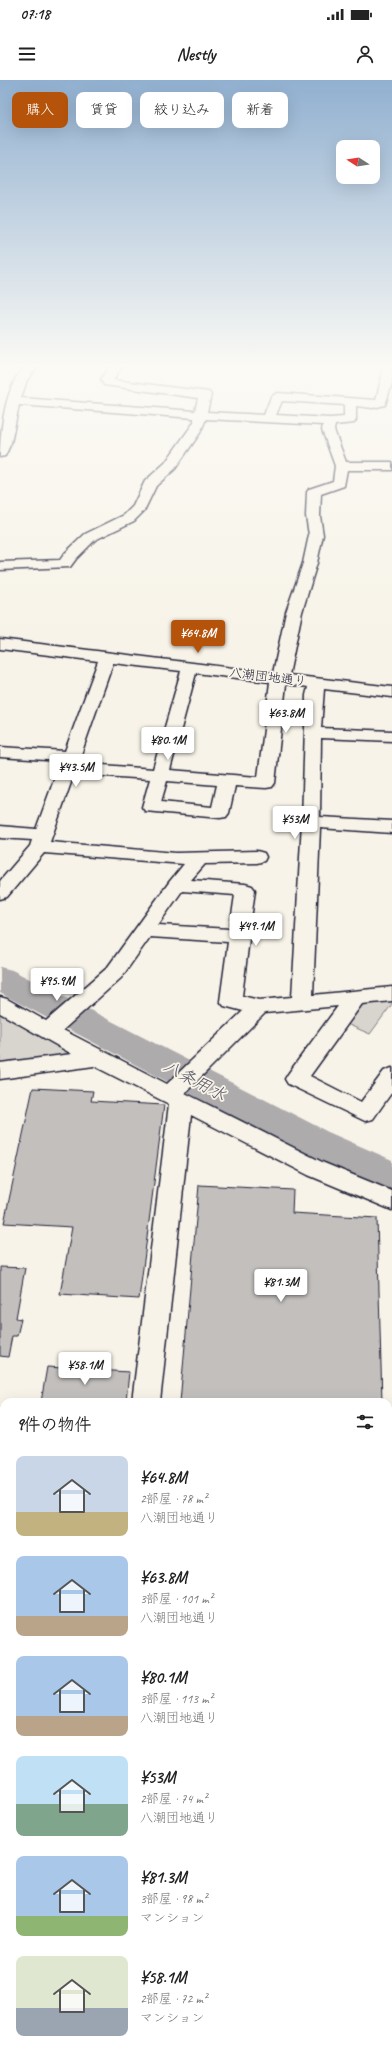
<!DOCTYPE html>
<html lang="ja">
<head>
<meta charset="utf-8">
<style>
  :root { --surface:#fff; --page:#f6f6f6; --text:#222; --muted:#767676; --accent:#b45309 }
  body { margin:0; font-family:Caveat,"Klee One",sans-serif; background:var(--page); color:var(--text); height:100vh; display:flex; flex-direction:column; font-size:15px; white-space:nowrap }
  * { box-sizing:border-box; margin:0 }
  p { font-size:13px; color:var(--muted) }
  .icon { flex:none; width:22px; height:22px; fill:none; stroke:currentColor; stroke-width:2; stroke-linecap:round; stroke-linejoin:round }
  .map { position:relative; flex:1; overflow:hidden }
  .drawer { position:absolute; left:0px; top:1318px; width:392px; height:656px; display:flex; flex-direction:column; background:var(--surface); border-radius:12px 12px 0 0; box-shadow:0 4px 16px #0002 }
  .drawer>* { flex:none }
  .hud { position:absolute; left:12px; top:12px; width:368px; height:36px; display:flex; gap:8px }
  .needle { width:26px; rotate:282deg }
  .buttons { position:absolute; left:336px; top:60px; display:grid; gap:8px }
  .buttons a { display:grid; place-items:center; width:44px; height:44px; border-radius:8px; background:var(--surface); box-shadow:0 4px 16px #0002; font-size:20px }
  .price { position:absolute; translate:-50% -34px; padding:0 9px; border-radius:4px; background:#fff; color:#222; font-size:13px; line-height:26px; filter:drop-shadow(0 1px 2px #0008) }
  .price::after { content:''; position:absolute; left:50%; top:24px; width:12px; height:9px; margin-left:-6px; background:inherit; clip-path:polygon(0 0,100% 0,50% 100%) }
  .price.selected { background:var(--accent); color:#fff }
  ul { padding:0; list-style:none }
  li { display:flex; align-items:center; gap:12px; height:100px; padding:0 16px }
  li span { display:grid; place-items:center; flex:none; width:112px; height:80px; border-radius:8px; color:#555 }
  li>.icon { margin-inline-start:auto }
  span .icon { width:48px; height:48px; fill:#fffc; stroke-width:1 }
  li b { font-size:17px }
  h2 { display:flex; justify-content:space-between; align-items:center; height:48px; padding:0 16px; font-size:17px }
  .chip { padding:0 14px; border-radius:8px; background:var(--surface); box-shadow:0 4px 16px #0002; font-size:14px; line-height:36px }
  .chip.selected { background:var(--accent); color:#fff }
  .status { display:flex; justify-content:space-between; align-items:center; height:28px; padding:0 20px; background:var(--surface); direction:ltr }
  .status svg { height:11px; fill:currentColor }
  header { display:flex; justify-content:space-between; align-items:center; height:52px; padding:0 16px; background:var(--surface); font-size:18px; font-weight:600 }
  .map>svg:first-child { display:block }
  .green { fill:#d8d5cf; stroke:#7d7c85 }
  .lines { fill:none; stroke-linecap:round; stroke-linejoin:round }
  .river { fill:#aeabad; fill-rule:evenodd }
  .building { fill:#c2bfbd; stroke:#22223b }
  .minor-casing { stroke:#22223b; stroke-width:3 }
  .minor { fill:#f7f3e8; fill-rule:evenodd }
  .labels { text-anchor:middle; stroke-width:3.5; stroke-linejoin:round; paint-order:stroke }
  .far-street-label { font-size:13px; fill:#22223b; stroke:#f7f3e8 }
  .water-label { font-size:17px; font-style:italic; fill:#535263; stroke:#f7f3e8 }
</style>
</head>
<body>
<div class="status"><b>07:18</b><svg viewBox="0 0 49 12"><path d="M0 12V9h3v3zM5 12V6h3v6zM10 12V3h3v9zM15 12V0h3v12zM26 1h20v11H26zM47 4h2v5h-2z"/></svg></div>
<header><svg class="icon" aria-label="menu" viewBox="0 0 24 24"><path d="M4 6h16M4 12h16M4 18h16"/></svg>Nestly<svg class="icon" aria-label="person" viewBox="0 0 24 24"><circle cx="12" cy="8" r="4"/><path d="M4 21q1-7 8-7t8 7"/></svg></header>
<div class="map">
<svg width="392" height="1974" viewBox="0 0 392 1974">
  <rect width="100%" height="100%" fill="#f7f3e8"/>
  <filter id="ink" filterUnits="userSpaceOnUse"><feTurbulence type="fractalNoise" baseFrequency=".025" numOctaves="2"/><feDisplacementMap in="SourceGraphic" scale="8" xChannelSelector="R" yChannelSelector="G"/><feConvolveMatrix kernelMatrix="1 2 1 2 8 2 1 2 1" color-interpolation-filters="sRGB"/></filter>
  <g filter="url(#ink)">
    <g class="green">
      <polygon points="392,920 392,924 370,954 342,942 355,924"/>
      <polygon points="0,925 81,974 0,985"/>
    </g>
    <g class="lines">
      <polygon class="river" points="0,887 12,890 328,1052 392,1080 392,1112 378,1108 300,1072 0,913"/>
    </g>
    <g class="building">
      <polygon points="33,1008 93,1011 91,1021 164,1025 139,1219 60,1214 72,1147 4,1143"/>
      <polygon points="199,1105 293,1110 292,1133 377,1138 382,1322 180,1322"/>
      <polygon points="0,1187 25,1188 16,1238 21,1239 17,1256 12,1256 8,1277 0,1276"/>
      <polygon points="47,1287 129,1292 126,1322 41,1322"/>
    </g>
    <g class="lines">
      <defs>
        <g id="minor">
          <path d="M28,284h12l-13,16 -6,18 174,13 3,-13 -94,-13 -3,-6 11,-15h12l-11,16 96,12 2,3 -4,17 57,3 7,-18 6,-4 99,7 6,-24v-12h10v19l-7,22 -12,3 -17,-2v14l-2,3 -19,2 -1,5 12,32h46v8h-45l-3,16 -23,8 -1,22 3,19 -6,28 -15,49 -13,63 103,12v10l-68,-8 -3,39 71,3v10l-71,-3 -1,79 72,4v12l-72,-5 -7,167 79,-8v14l-30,3 -52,72 51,26 23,-31 8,-3v24l-19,27 -8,2 -77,-37 -3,-5 3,-5 50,-68 -73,7 -80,80 139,70 68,28v19l-84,-35 -117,-60 -31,287h-28l37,-298 -75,-38 -94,13v-16l72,-9 -72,-41v-16l7,2 39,22 61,-53 63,-87 14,-17 -140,-11 -37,44 -7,2v-18l30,-35 2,-6 -32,-2v-12l36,3 25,-68 -61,-4v-10l65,4 33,-90 -98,-12v-10l273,34 13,-61 17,-49 6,-28 -3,-19 1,-24 2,-3 24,-8 2,-15 -13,-36 1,-5 -117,-6 -6,14 -25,36 -19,17 -12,25 -10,10 -39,19 -19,19 -6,8 -70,3v-8l60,-2 5,-7 20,-19 39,-19 9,-9 12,-25 20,-18 29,-41v-4l-175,-13 -8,38 -6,13 -5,1c0,-24 4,-57 16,-79 2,-5 8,-9 12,-14zM282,321l62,4v12l-14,1 -54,-3zM113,583l68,8 -28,98 -75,-6zM196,593l74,9 -12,95 -88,-7zM286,604l22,3 -2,8 -4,127 -10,175 -33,3 -17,-4 7,-57 2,-3 -2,-2 6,-44 -3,-4 -7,-2 -54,-4 14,-16 52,-1 7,-2 2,-4 -2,-4 -7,-2 -81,2 -126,-11 24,-68 76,5 -8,28 3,4 75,7 6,-1 3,-4 6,-27 31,2 6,-1 3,-4zM167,701l50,4 -5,22 -51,-5zM182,811l53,4 -5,34 -72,-4zM150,857l78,5 -8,59 4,5 19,5 -76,73 -104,-54 58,-52z"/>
          <rect x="0" y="1785" width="4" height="34"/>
          <rect x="388" y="1797" width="4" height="34"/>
        </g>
      </defs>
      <use href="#minor" class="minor-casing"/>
      <use href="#minor" class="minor"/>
    </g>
  </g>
  <linearGradient id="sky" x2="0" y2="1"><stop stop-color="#91b0d0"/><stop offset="0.51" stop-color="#fbfaf5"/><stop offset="1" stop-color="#fbfaf5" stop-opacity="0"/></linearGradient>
  <rect width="392" height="561" fill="url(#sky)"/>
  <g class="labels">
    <g class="far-street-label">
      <text transform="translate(268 596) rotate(7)" y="5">八潮団地通り</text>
    </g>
    <g class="water-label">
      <text transform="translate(195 1000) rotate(28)" y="6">八条用水</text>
    </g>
  </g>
</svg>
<div class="buttons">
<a><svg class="needle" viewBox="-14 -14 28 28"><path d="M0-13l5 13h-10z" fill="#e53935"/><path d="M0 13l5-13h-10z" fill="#767676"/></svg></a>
</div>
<b class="price selected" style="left:198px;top:574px">¥64.8M</b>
<b class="price" style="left:286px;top:654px">¥63.8M</b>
<b class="price" style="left:168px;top:681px">¥80.1M</b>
<b class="price" style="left:76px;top:708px">¥43.5M</b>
<b class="price" style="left:295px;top:760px">¥53M</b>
<b class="price" style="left:256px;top:867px">¥49.1M</b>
<b class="price" style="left:57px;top:922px">¥95.9M</b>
<b class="price" style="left:281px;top:1223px">¥81.3M</b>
<b class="price" style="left:85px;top:1306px">¥58.1M</b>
<div class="hud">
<a class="chip selected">購入</a>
<a class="chip">賃貸</a>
<a class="chip">絞り込み</a>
<a class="chip">新着</a>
</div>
<section class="drawer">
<h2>9件の物件<svg class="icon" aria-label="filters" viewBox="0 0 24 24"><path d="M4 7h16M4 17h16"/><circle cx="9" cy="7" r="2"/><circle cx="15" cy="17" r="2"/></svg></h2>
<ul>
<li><span style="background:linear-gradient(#c9d6e8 70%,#c2b280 0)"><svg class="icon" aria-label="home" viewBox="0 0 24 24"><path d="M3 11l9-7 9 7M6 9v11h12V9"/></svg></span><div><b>¥64.8M</b><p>2部屋 · 78 m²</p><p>八潮団地通り</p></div></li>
<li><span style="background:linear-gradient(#a9c7e8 75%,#b9a48a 0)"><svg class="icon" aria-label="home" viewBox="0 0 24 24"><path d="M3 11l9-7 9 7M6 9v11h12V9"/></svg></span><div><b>¥63.8M</b><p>3部屋 · 101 m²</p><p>八潮団地通り</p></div></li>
<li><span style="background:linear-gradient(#a9c7e8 75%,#b9a48a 0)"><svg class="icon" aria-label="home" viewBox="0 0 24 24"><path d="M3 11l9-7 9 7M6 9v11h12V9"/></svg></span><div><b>¥80.1M</b><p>3部屋 · 113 m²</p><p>八潮団地通り</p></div></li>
<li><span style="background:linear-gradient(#bfe0f5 60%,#7fa58c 0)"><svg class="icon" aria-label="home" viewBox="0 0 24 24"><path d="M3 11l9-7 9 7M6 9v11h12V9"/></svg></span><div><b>¥53M</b><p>2部屋 · 74 m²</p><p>八潮団地通り</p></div></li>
<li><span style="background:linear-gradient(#a9c7e8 75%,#8fb573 0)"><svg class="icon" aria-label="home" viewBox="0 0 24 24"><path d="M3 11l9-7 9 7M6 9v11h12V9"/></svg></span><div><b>¥81.3M</b><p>3部屋 · 98 m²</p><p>マンション</p></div></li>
<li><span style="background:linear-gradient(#dfe7d0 65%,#9aa5b1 0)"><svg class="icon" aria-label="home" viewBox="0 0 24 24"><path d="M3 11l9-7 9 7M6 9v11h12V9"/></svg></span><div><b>¥58.1M</b><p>2部屋 · 72 m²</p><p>マンション</p></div></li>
</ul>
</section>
</div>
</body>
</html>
